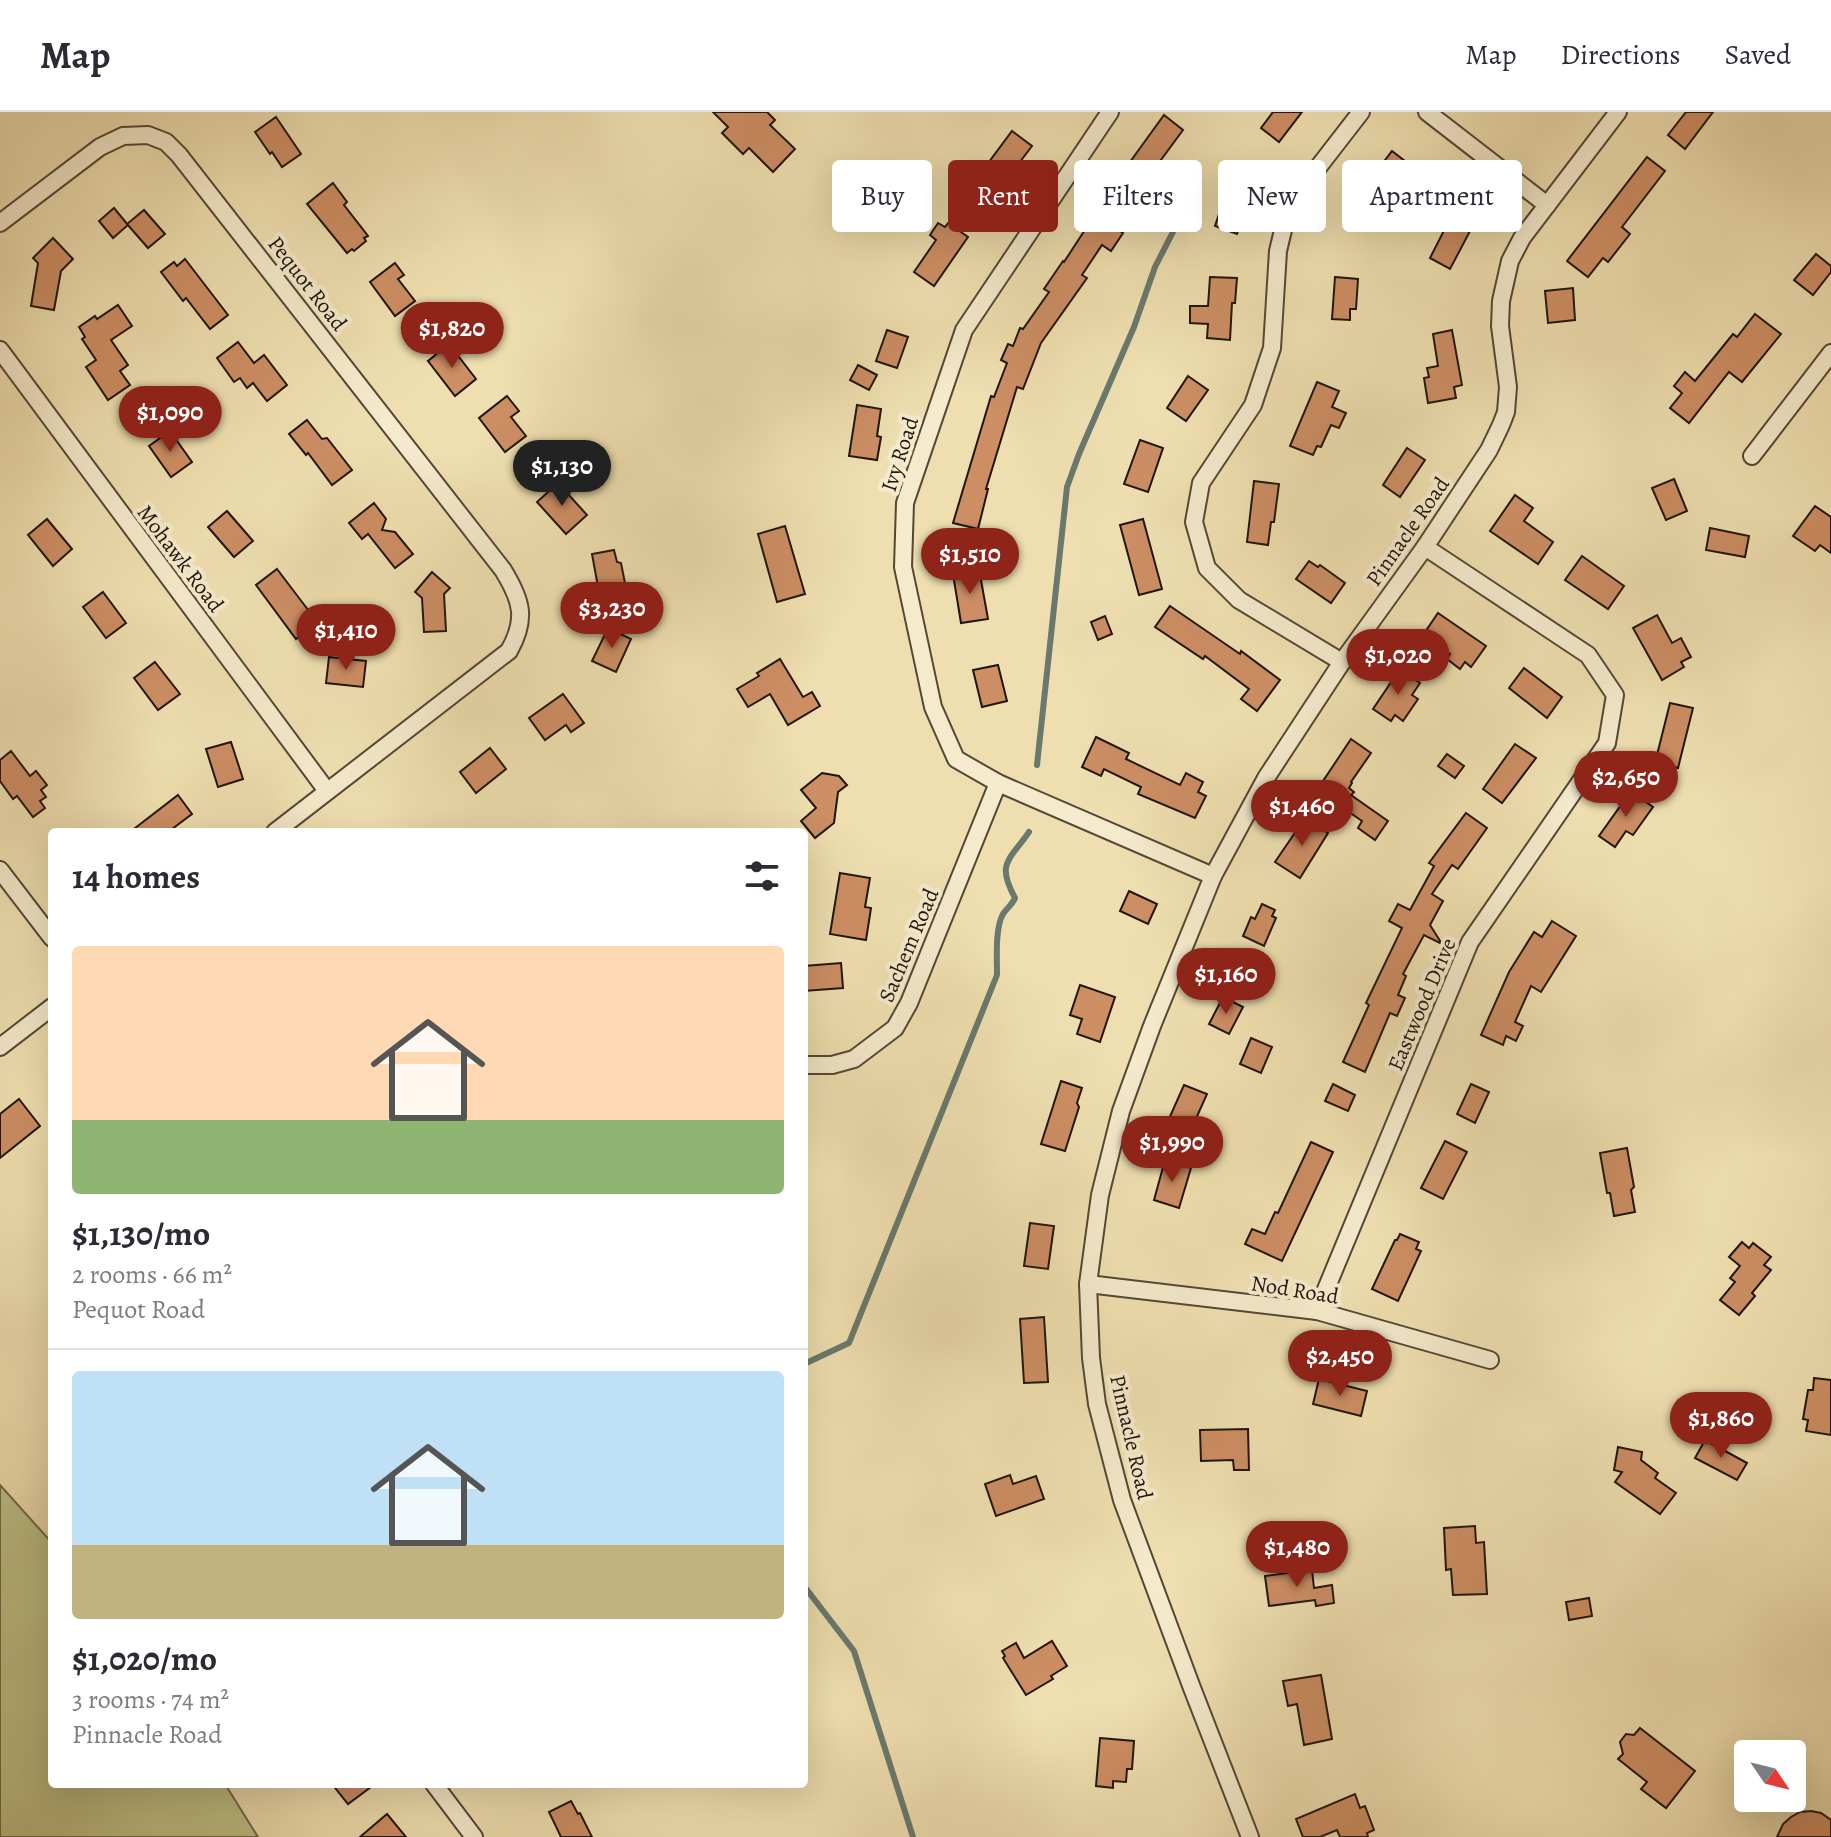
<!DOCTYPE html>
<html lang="en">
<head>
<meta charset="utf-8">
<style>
  :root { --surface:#fff; --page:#f7f7f7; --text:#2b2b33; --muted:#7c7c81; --line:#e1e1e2; --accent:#8f2418 }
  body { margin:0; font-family:Alegreya,serif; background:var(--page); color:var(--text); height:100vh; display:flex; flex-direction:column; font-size:30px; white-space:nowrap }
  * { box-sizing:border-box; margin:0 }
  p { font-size:26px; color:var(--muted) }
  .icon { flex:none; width:44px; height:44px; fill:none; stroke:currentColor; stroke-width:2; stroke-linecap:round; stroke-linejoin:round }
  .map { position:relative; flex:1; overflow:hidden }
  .side { position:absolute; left:48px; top:716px; width:760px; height:960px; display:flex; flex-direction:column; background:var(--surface); border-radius:8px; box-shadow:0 8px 32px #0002 }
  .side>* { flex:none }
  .hud { position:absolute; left:832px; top:48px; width:760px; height:72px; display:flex; gap:16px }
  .needle { width:52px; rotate:125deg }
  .fabs { position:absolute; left:1734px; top:1628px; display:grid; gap:16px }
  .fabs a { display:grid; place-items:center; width:72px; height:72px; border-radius:8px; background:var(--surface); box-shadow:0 8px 32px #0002; font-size:40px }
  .price { position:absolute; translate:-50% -68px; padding:0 18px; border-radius:28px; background:var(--accent); color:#fff; font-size:26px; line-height:52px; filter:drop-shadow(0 2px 4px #0008) }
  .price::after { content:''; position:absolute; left:50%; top:48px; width:24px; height:18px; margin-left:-12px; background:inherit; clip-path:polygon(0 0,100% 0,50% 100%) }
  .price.selected { background:#222; color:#fff }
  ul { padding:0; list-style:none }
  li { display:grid; align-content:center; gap:16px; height:424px; padding:0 24px }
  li+li { border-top:2px solid var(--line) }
  li span { display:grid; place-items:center; height:248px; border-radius:8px; color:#555 }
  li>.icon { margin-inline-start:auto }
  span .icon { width:144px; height:144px; fill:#fffc; stroke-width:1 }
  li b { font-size:34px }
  h2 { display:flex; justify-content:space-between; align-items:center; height:96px; padding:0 24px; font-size:34px }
  .pill { padding:0 28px; border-radius:8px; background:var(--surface); box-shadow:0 8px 32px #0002; font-size:28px; line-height:72px }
  .pill.selected { background:var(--accent); color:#fff }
  header { display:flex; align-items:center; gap:48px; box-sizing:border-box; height:112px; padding:0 40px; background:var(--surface); border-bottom:2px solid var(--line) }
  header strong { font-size:38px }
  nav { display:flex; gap:44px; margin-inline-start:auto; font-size:28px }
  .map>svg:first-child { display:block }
  .green { fill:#bfc087; stroke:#6f6a4a; stroke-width:2 }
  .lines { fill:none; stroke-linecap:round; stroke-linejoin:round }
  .stream { stroke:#69796e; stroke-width:6 }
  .building { fill:#cd8e64; stroke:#1f150d; stroke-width:2 }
  .street-casing { stroke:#534836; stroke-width:20 }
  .street { stroke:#f5eacc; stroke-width:16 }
  .labels { text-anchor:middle; stroke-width:8; stroke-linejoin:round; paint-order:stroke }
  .street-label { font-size:22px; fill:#1f150d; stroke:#f5eacc }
</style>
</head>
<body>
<header>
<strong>Map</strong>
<nav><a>Map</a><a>Directions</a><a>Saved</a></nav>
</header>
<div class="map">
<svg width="1831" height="1725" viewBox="0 0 1831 1725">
  <rect width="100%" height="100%" fill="#efdfb0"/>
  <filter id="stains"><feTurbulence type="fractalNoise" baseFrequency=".0025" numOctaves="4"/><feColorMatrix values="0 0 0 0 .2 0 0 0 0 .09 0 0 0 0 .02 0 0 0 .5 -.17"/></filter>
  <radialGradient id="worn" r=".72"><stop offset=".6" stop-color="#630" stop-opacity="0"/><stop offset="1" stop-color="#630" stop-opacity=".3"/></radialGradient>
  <polygon class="green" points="0,1373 52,1431 52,1672 225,1672 258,1725 0,1725"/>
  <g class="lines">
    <g class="stream">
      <polyline points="1037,653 1067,375 1079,342 1134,215 1155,155 1176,114"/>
      <path d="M804,1252l45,-21 148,-368c0,-17 -2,-47 6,-61 4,-6 9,-9 12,-16 -19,-35 -6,-37 14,-66"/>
      <polyline points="804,1474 854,1539 913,1725"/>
    </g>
  </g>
  <g class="building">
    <polygon points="713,0 767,0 775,8 770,13 795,37 773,60 749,36 743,42 722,21 728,15"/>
    <polygon points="1273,0 1302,0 1279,30 1261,16"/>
    <polygon points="1686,0 1713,0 1685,37 1668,23"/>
    <polygon points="1164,3 1183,18 1149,64 1130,50"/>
    <polygon points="276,5 301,42 282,55 272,40 270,42 255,20"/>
    <polygon points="1012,19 1032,34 997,80 980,67 991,52 989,50"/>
    <polygon points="1392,39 1410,53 1404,60 1411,66 1401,78 1396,74 1376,99 1357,85"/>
    <polygon points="1647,45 1665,59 1622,115 1630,122 1608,150 1603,146 1588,165 1567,149"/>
    <polygon points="1234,58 1256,65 1237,122 1215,114"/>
    <polygon points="333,71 347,90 344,93 368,124 364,126 366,129 354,139 352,137 347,141 307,92"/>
    <polygon points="1111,78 1132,92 1116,116 1123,121 1111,139 1102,133 1082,163 1087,166 1041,231 1023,277 1017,275 986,377 988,377 978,417 953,411 991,284 994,285 1007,251 1001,248 1008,232 1013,234 1020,216 1023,217 1049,180 1044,177 1063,149 1064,150"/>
    <polygon points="1458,91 1479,102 1450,157 1430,146"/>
    <polygon points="114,96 128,113 113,126 99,109"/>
    <polygon points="144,98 165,122 148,136 127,112"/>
    <polygon points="938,111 945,115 948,111 968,125 934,174 914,160 936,128 930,123"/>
    <polygon points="53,126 73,147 61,159 54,198 31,194 38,151 33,146"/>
    <polygon points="1816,142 1831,154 1831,160 1813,183 1794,168"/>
    <polygon points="185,147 228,203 210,217 186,186 183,189 161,160 174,150 177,154"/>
    <polygon points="395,151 404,163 398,167 415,189 395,204 370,170"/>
    <polygon points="1210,165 1237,166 1235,191 1232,191 1230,228 1207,226 1208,212 1190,211 1190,194 1208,194"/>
    <polygon points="1335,165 1358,167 1356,197 1350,197 1350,208 1332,207"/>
    <polygon points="1573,176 1575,208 1548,211 1545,179"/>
    <polygon points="118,193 132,214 111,228 128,253 120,259 130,273 108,288 86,255 96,248 82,227 85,225 79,215 95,204 97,207"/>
    <polygon points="1755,202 1781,222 1742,270 1729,260 1689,311 1670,296 1682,281 1674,274 1685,260 1695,269 1733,222 1737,225"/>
    <polygon points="887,218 908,225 897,256 876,249"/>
    <polygon points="1452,218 1462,273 1454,275 1456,286 1428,291 1424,266 1429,265 1427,256 1438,254 1433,222"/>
    <polygon points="238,230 254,251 264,243 287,273 267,289 253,271 247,276 240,266 234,270 217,246"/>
    <polygon points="449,232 476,267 455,284 428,249"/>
    <polygon points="858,253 877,263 869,278 850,268"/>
    <polygon points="1188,264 1208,278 1186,309 1167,296"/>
    <polygon points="1317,270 1339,279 1332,295 1346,301 1339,316 1331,313 1321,335 1317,334 1313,343 1290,334"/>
    <polygon points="507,284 519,299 511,305 526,324 505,340 479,306"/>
    <polygon points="857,293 881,297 877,324 881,325 877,348 849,344"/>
    <polygon points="307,308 322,327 327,326 352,358 332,373 308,341 306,343 289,322"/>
    <polygon points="170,319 192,350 171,365 149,334"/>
    <polygon points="1140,328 1163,336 1148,380 1124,372"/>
    <polygon points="1407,336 1425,348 1400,385 1383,373"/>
    <polygon points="1674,367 1687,399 1666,408 1652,376"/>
    <polygon points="1254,369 1279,372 1274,410 1271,410 1268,433 1247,430"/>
    <polygon points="558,371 587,403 566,422 537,390"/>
    <polygon points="1515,383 1533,396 1524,409 1553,430 1538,452 1490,419"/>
    <polygon points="374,391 386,407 382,418 395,420 413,442 395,456 368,422 362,427 349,411"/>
    <polygon points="1815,394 1831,405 1831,441 1820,433 1815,439 1793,424"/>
    <polygon points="227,399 253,429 234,445 208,415"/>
    <polygon points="47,407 72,437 53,454 28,423"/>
    <polygon points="1143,407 1162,477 1139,483 1120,413"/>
    <polygon points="785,414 805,482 777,490 758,422"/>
    <polygon points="1710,416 1749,424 1745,445 1706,438"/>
    <polygon points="614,438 617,450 621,451 627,481 600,486 592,442"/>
    <polygon points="1582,444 1624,474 1608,497 1565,468"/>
    <polygon points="1309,449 1318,455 1320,453 1345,471 1331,491 1296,467"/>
    <polygon points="277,457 318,511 296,527 256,473"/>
    <polygon points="979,457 988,507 961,511 953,462"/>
    <polygon points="432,460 450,476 444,482 446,519 424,520 422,486 415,480"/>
    <polygon points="103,480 126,511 106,526 83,495"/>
    <polygon points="1170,494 1240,542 1241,539 1280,568 1257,599 1241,587 1249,577 1205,544 1203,547 1155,515"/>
    <polygon points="1438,501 1486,534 1471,555 1465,550 1460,557 1447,547 1450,542 1423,523"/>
    <polygon points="1657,503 1672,531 1681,526 1691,545 1681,550 1684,555 1662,568 1633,516"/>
    <polygon points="1105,504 1112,522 1098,528 1091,510"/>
    <polygon points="608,516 631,527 616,560 592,549"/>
    <polygon points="329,545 366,549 363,575 326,571"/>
    <polygon points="780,547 803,585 812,580 820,594 788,613 770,582 748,595 737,577 759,564 757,561"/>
    <polygon points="155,550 180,582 158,598 134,566"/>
    <polygon points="998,553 1007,589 982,595 973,558"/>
    <polygon points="1524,556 1562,585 1547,606 1509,576"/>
    <polygon points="1400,557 1420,571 1412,583 1418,587 1403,609 1395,603 1391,609 1373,597"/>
    <polygon points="563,582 584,611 571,620 566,613 545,628 529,606"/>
    <polygon points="1670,591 1693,596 1678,656 1655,651"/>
    <polygon points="1096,625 1129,641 1126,647 1180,673 1186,661 1203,670 1198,680 1206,684 1195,706 1138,682 1141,675 1104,657 1101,664 1082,655"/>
    <polygon points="1351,627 1371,641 1351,670 1352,671 1349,676 1354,680 1351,683 1388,709 1375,728 1358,716 1362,709 1317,678"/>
    <polygon points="231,630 243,667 218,675 206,637"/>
    <polygon points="1515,632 1536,646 1502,691 1483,677"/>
    <polygon points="490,636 506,657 476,681 460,660"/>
    <polygon points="11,639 30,664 36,659 47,673 41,678 46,685 40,689 45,696 33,705 17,684 13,687 0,669 0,648"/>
    <polygon points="1447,642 1464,654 1455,666 1438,654"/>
    <polygon points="822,661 839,664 847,673 838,680 834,711 815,726 801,709 816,696 801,678"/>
    <polygon points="1631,679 1653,695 1633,723 1626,719 1615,735 1599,724"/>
    <polygon points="178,683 192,702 168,720 130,720"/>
    <polygon points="1466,701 1487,716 1458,757 1452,753 1432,782 1443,789 1430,813 1442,832 1424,823 1403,862 1406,864 1398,883 1405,886 1397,904 1390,901 1365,960 1343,950 1369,893 1366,891 1402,816 1389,809 1398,792 1410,798 1434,754 1429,751"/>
    <polygon points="1305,706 1328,721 1300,766 1275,750"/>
    <polygon points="840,761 870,766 865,795 871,796 866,828 830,822"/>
    <polygon points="1129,779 1157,792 1148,812 1120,799"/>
    <polygon points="1262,792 1275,798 1272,804 1276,806 1264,834 1243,824 1251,805 1255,807"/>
    <polygon points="1552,809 1576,824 1541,880 1531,874 1515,910 1523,914 1516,929 1506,924 1503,933 1481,923 1509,860 1534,820 1542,825"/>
    <polygon points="841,851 843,876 804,879 804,854"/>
    <polygon points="1080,873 1115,885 1100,930 1077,922 1082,907 1070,903"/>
    <polygon points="1223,885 1243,895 1229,922 1209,912"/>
    <polygon points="1251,926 1272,935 1261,961 1240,952"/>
    <polygon points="1061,969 1082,976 1077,991 1079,995 1065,1039 1041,1032"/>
    <polygon points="1333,972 1355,983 1348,999 1325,989"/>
    <polygon points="1471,972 1489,980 1475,1011 1457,1002"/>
    <polygon points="1184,973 1207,982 1194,1011 1205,1016 1198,1032 1164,1018"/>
    <polygon points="19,987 40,1014 0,1046 0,1002"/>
    <polygon points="1445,1029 1467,1040 1443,1087 1421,1076"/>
    <polygon points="1311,1030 1333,1040 1282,1149 1245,1132 1252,1117 1265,1122 1275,1100 1278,1101"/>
    <polygon points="1627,1036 1634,1075 1631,1078 1635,1100 1614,1104 1610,1081 1607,1081 1600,1041"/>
    <polygon points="1165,1048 1191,1056 1179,1096 1154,1088"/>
    <polygon points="1030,1111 1054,1114 1048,1157 1024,1154"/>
    <polygon points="1400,1122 1419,1130 1416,1137 1421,1139 1398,1189 1372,1177 1395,1128 1397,1128"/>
    <polygon points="1742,1130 1749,1136 1753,1131 1771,1145 1764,1153 1771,1158 1752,1181 1755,1184 1739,1203 1720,1188 1735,1170 1730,1166 1740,1154 1729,1145"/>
    <polygon points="1044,1205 1048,1270 1024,1271 1020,1207"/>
    <polygon points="1814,1266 1831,1268 1831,1323 1806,1319 1808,1308 1803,1307 1808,1278 1813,1278"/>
    <polygon points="1319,1267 1367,1279 1361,1304 1313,1292"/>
    <polygon points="1248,1317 1249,1358 1234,1358 1233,1348 1201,1349 1200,1318"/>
    <polygon points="1705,1328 1747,1351 1737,1368 1695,1346"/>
    <polygon points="1618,1335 1642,1340 1641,1348 1658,1361 1655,1366 1676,1381 1660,1402 1615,1370 1622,1360 1614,1358"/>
    <polygon points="1010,1363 1013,1372 1036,1364 1044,1387 996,1404 985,1372"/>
    <polygon points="1475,1414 1476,1431 1484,1430 1487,1482 1453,1483 1451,1457 1446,1458 1444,1416"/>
    <polygon points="1312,1458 1314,1476 1332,1473 1334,1491 1316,1494 1315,1488 1269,1494 1265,1464"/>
    <polygon points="1589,1486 1592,1504 1569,1508 1566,1490"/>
    <polygon points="1052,1529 1067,1554 1051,1564 1053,1567 1026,1583 1003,1546 1005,1544 1002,1539 1016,1531 1024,1546"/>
    <polygon points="1321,1563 1332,1627 1304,1633 1297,1592 1288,1594 1283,1569"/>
    <polygon points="1640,1616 1695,1659 1666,1696 1641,1677 1647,1670 1618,1647 1623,1642 1620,1630 1626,1622 1634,1623"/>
    <polygon points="1100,1626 1134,1629 1132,1657 1127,1657 1126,1670 1113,1669 1113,1676 1096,1674"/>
    <polygon points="332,1672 375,1672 348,1692"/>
    <polygon points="1355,1682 1360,1696 1365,1694 1374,1718 1367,1721 1368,1725 1340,1725 1337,1718 1320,1725 1303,1725 1296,1707"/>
    <polygon points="571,1689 578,1702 580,1701 592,1725 561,1725 549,1700"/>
    <polygon points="1811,1699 1821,1701 1831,1708 1831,1725 1777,1725 1783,1712 1791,1705 1800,1700"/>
    <polygon points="387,1702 406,1725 360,1725"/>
  </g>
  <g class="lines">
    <defs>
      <g id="street">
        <polyline points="1110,0 964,218 905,391 903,455 933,595 956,647 998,671 1213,764"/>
        <polyline points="1427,0 1547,93"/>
        <path d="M0,111l100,-76 23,-11 25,-1 18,7 13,13 324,415c19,31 24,49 6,81l-234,181"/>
        <polyline points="0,238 327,679"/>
        <polyline points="1752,344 1831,241"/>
        <polyline points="1342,550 1239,488 1207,456 1194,410 1201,371 1253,293 1272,236 1278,139 1289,93 1361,0"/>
        <polyline points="0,758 52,826"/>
        <polyline points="0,935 52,895"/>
        <polyline points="804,953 832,953 854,947 895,916 909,891 998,671"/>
        <polyline points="1088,1172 1317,1199 1490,1248"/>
        <polyline points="1317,1199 1470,830 1607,631 1615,583 1588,543 1425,435"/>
        <polyline points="434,1672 474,1725"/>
        <polyline points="1250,1725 1192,1576 1122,1388 1097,1292 1091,1246 1088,1172 1100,1083 1121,999 1152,914 1213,764 1266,666 1342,550 1425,435 1489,338 1501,313 1506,300 1508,275 1500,214 1501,189 1510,149 1522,126 1618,0"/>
      </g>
    </defs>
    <use href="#street" class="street-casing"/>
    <use href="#street" class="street"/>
  </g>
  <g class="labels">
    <g class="street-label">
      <text transform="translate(308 171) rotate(52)" y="8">Pequot Road</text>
      <text transform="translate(899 342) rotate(-72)" y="8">Ivy Road</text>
      <text transform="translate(1407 419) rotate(-55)" y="8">Pinnacle Road</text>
      <text transform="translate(181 446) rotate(53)" y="8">Mohawk Road</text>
      <text transform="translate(908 833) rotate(-67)" y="8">Sachem Road</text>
      <text transform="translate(1421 892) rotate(-67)" y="8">Eastwood Drive</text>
      <text transform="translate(1295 1177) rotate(9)" y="8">Nod Road</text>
      <text transform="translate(1132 1325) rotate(77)" y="8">Pinnacle Road</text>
    </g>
  </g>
  <rect width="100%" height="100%" filter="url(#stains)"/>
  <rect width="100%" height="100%" fill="url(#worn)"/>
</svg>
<div class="fabs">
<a><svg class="needle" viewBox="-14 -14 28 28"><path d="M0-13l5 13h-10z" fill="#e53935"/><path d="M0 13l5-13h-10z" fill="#7c7c81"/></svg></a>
</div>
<b class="price" style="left:452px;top:258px">$1,820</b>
<b class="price" style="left:170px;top:342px">$1,090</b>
<b class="price selected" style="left:562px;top:396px">$1,130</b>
<b class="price" style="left:970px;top:484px">$1,510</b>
<b class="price" style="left:612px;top:538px">$3,230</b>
<b class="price" style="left:346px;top:560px">$1,410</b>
<b class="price" style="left:1398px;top:585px">$1,020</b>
<b class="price" style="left:1626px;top:707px">$2,650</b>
<b class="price" style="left:1302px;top:736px">$1,460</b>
<b class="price" style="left:1226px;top:904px">$1,160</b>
<b class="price" style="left:1172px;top:1072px">$1,990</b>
<b class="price" style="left:1340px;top:1286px">$2,450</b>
<b class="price" style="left:1721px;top:1348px">$1,860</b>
<b class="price" style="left:1297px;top:1477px">$1,480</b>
<div class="hud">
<a class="pill">Buy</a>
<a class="pill selected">Rent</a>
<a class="pill">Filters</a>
<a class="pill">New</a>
<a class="pill">Apartment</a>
</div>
<section class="side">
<h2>14 homes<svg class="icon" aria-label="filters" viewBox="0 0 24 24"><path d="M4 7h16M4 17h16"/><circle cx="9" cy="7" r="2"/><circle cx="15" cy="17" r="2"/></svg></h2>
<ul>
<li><span style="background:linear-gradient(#ffd9b3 70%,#8fb573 0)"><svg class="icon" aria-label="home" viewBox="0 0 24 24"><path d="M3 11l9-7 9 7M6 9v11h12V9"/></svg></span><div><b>$1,130/mo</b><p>2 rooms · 66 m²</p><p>Pequot Road</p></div></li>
<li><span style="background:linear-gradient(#bfe0f5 70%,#c2b280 0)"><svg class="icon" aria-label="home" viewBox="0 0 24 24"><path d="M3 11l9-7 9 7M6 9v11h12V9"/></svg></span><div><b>$1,020/mo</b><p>3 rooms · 74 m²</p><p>Pinnacle Road</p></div></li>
</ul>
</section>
</div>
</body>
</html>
